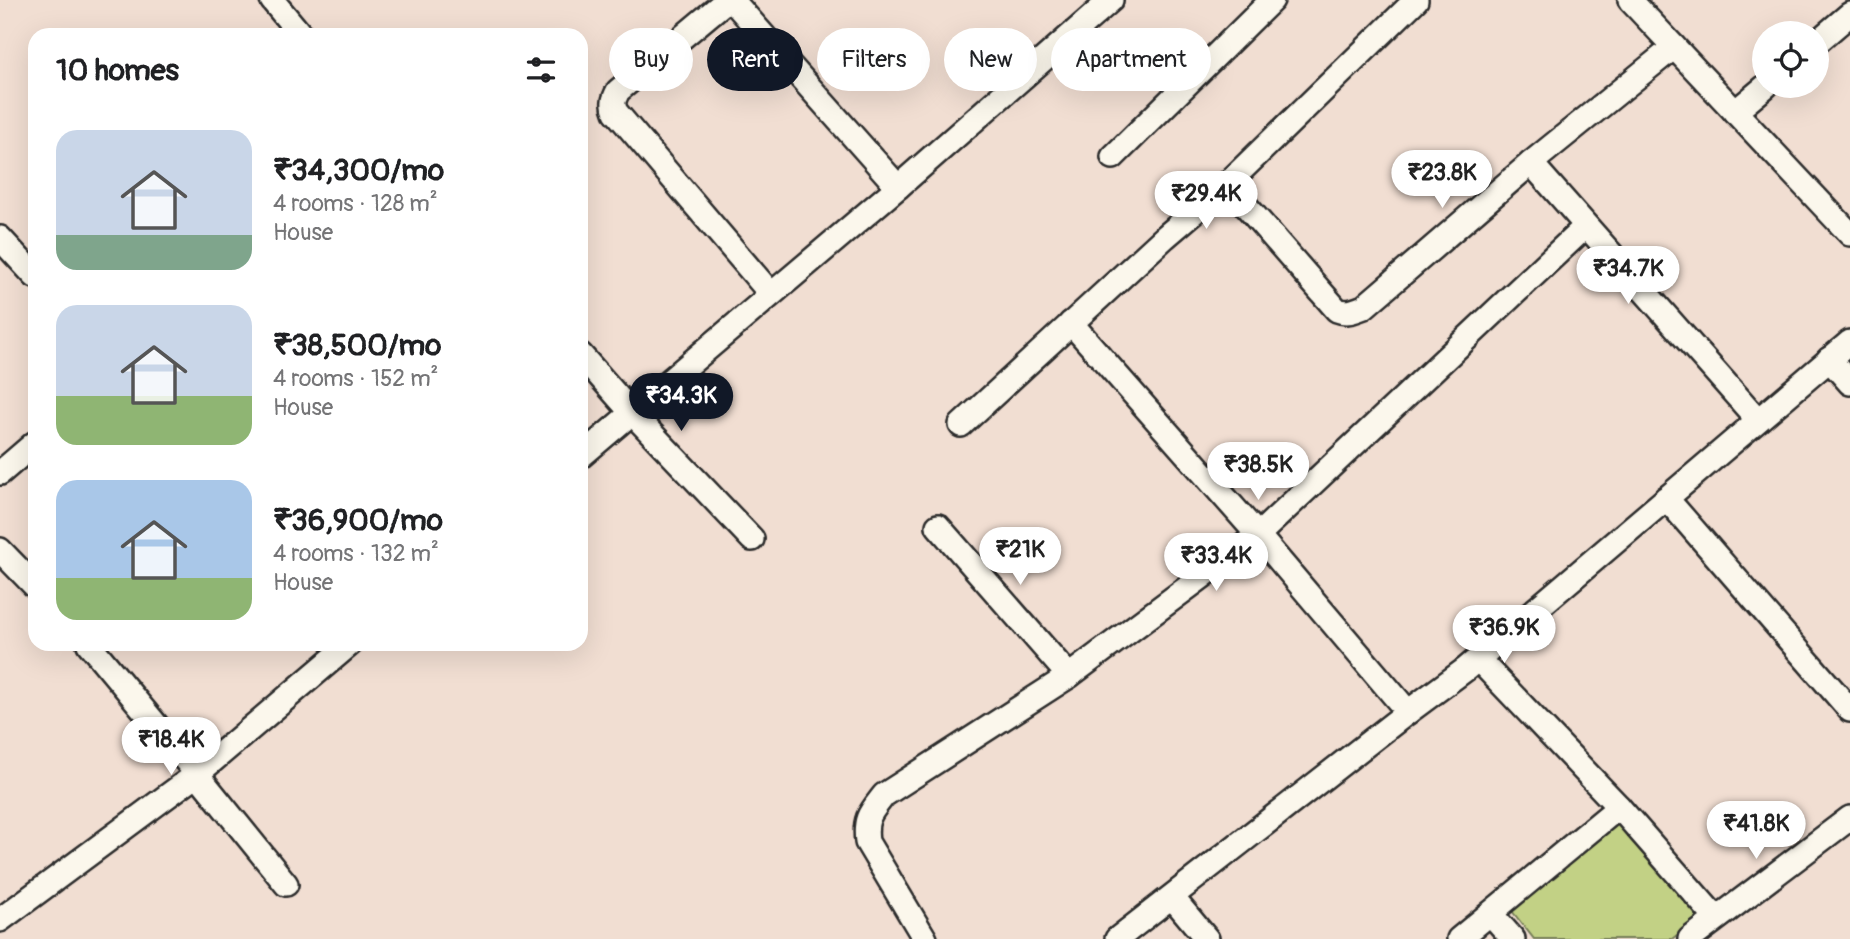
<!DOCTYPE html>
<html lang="en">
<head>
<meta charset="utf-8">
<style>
  :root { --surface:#fff; --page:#f6f6f6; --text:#202124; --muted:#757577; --accent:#111827 }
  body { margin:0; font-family:Pangolin,sans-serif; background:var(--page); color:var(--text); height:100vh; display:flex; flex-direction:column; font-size:26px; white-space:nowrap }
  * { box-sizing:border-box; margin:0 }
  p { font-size:23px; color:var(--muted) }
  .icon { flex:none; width:38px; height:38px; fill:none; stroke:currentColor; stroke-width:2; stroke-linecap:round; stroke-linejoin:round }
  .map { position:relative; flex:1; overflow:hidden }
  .panel { position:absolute; left:28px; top:28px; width:560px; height:623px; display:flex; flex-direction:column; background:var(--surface); border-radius:21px; box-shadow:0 7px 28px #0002 }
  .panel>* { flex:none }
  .hud { position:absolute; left:609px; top:28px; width:665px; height:63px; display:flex; gap:14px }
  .fabs { position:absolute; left:1752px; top:21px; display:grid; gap:14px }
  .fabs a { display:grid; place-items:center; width:77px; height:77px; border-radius:50%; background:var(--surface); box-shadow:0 7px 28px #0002; font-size:35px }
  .price { position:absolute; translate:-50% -60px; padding:0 16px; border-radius:24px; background:#fff; color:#222; font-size:23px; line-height:46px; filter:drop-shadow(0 2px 4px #0008) }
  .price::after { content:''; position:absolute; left:50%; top:42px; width:21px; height:16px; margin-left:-10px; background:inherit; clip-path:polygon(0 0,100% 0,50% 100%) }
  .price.on { background:var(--accent); color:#fff }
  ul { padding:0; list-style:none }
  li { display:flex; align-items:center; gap:21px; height:175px; padding:0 28px }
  li span { display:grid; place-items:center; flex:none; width:196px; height:140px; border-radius:21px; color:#555 }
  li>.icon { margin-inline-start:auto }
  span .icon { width:84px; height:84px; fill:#fffc; stroke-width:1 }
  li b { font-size:30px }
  h2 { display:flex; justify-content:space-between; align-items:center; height:84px; padding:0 28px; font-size:30px }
  .tag { padding:0 24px; border-radius:32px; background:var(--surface); box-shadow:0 7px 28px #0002; font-size:24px; line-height:63px }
  .tag.on { background:var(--accent); color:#fff }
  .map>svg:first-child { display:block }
  .green { fill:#c2d185; stroke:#767e58; stroke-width:2 }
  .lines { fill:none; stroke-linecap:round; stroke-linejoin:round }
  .minor-casing { stroke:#2b2b2b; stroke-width:28 }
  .minor { stroke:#fbf7ec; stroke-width:23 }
</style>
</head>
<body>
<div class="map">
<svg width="1850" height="939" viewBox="0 0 1850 939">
  <rect width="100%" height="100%" fill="#f1ded2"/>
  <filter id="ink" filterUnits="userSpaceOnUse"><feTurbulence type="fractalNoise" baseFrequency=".0143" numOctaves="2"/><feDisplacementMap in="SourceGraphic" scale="14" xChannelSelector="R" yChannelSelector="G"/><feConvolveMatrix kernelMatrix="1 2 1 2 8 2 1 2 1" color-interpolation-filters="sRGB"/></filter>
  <g filter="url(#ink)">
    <polygon class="green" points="1619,817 1704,913 1672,939 1534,939 1508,906"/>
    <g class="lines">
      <defs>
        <g id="minor">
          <polyline points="272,0 301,35"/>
          <path d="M727,0l-109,91c-4,8 -6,12 -2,21l155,182"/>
          <polyline points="732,0 898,187"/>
          <polyline points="1630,0 1850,234"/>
          <polyline points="1816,43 1850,14"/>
          <polyline points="1735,112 1766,86"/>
          <polyline points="1113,157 1272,0"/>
          <polyline points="1531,163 1758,420"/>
          <path d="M1227,184l110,126c10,4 17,1 27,-3l167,-144 143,-116"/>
          <polyline points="0,238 35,276"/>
          <polyline points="1071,323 1258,535 1408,712"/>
          <polyline points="581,355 633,414 752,539"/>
          <polyline points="1829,359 1850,383"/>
          <polyline points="961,425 1165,237 1227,184 1416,0"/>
          <polyline points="581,456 898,187 1111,0"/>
          <polyline points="0,473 35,443"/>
          <polyline points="1666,498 1850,710"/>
          <polyline points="938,526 1069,676"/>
          <polyline points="0,550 35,586"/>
          <polyline points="89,644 197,774 286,884"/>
          <polyline points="1478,659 1619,807 1716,918"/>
          <polyline points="1172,897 1207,939"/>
          <polyline points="1491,914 1513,939"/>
          <polyline points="0,920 197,774 350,644"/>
          <path d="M925,939l-58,-97c-3,-24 3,-29 17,-47l185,-119 189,-141 328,-309"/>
          <polyline points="1117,939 1408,712 1466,669 1850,342"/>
          <polyline points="1459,939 1619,807"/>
          <polyline points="1690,939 1850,818"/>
        </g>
      </defs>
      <use href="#minor" class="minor-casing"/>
      <use href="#minor" class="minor"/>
    </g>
  </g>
</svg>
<div class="fabs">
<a><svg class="icon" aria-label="locate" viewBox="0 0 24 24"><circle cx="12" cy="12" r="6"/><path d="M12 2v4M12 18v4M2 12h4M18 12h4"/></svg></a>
</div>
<b class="price" style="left:1442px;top:210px">₹23.8K</b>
<b class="price" style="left:1206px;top:231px">₹29.4K</b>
<b class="price" style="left:1628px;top:306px">₹34.7K</b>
<b class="price on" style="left:681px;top:433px">₹34.3K</b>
<b class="price" style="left:1258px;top:502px">₹38.5K</b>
<b class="price" style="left:1020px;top:587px">₹21K</b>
<b class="price" style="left:1216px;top:593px">₹33.4K</b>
<b class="price" style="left:1504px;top:665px">₹36.9K</b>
<b class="price" style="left:171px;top:777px">₹18.4K</b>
<b class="price" style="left:1756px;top:861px">₹41.8K</b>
<div class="hud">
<a class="tag">Buy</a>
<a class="tag on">Rent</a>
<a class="tag">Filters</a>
<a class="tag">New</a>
<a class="tag">Apartment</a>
</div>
<section class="panel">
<h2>10 homes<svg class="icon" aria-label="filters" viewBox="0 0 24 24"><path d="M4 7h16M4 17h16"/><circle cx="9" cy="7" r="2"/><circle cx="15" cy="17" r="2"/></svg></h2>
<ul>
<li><span style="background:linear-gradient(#c9d6e8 75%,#7fa58c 0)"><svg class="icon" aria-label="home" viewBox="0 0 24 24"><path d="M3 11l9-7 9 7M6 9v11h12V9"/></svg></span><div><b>₹34,300/mo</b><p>4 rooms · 128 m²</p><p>House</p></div></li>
<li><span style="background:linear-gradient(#c9d6e8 65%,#8fb573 0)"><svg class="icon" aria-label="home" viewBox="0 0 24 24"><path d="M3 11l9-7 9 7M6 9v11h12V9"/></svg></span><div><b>₹38,500/mo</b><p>4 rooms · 152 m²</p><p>House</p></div></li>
<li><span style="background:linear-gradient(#a9c7e8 70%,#8fb573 0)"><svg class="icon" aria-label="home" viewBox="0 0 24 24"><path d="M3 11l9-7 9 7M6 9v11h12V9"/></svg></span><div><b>₹36,900/mo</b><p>4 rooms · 132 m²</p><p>House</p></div></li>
</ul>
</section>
</div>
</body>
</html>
